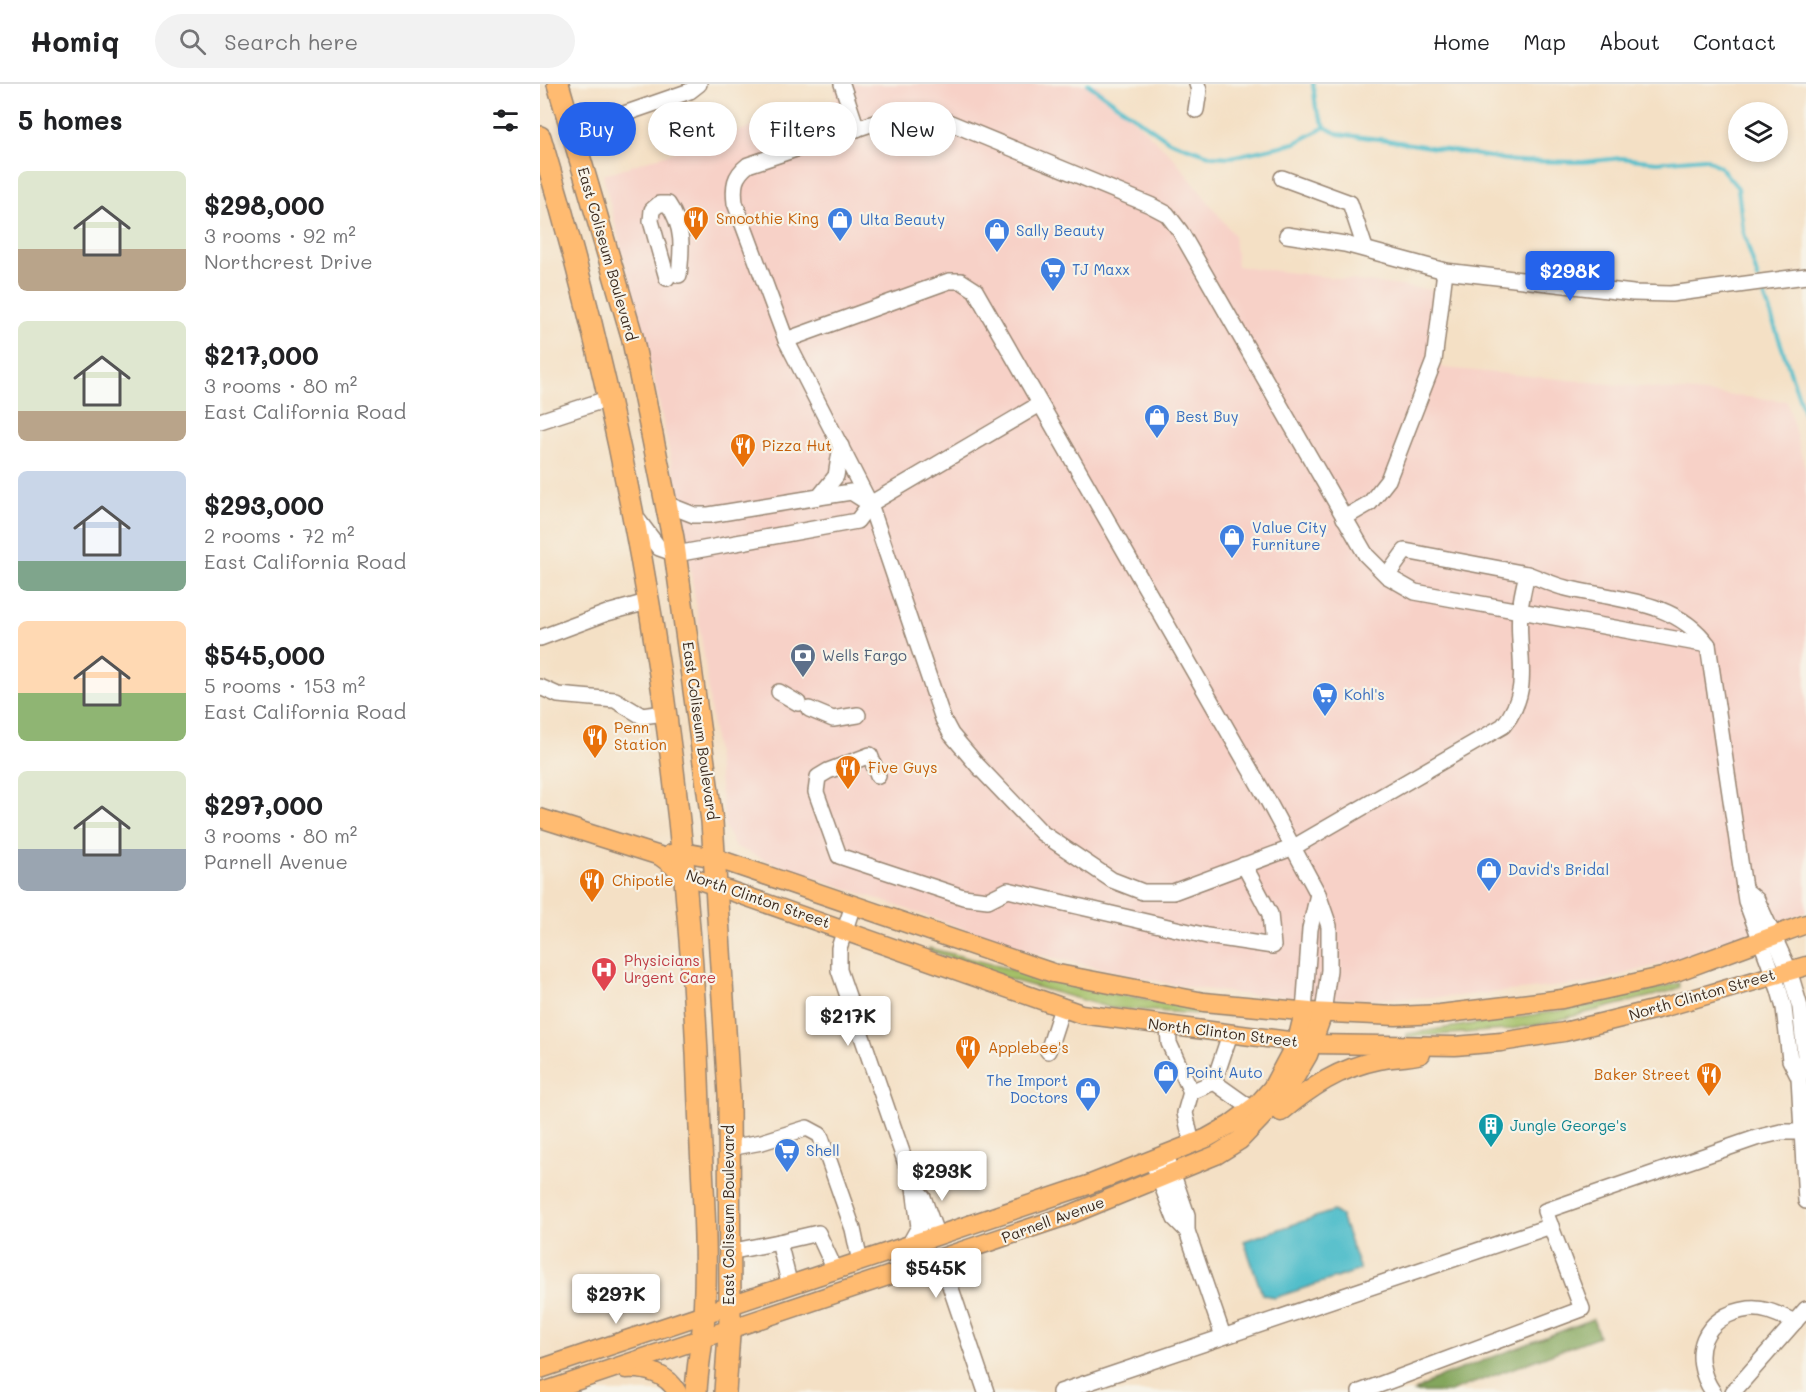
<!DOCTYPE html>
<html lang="en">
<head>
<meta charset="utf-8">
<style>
  :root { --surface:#fff; --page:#f2f2f2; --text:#202124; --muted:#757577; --line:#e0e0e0; --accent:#2563eb }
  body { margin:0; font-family:Mali,sans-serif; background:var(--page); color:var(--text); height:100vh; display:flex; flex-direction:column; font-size:22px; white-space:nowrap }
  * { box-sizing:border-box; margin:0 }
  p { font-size:20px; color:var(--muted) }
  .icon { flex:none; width:33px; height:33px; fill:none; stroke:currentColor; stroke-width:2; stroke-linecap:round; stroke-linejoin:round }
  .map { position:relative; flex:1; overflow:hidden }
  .side { display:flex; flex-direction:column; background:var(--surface); width:540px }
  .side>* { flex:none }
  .hud { position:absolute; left:18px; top:18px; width:570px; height:54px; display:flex; gap:12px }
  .tools { position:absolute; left:1188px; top:18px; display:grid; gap:12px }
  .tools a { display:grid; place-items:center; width:60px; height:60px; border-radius:50%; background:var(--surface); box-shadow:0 3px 9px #0003; font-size:30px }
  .price { position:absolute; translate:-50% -51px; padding:0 14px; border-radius:6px; background:#fff; color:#222; font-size:20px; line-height:39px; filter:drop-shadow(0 2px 3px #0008) }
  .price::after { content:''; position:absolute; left:50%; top:36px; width:18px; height:14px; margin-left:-9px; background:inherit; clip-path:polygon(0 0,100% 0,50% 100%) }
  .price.on { background:var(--accent); color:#fff }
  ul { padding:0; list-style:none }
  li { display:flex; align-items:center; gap:18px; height:150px; padding:0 18px }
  li span { display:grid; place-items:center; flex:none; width:168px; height:120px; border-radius:9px; color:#555 }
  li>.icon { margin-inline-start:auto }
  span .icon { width:72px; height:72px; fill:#fffc; stroke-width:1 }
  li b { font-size:26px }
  h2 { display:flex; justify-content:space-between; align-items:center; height:72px; padding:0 18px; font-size:26px }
  .tag { padding:0 21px; border-radius:27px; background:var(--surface); box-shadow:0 3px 9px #0003; font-size:21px; line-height:54px }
  .tag.on { background:var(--accent); color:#fff }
  header { display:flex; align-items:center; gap:36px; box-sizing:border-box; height:84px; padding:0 30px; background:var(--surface); border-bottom:2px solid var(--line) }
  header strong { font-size:28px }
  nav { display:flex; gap:33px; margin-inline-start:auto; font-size:21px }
  .search { width:420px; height:54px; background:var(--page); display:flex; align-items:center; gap:15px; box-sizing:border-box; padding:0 21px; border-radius:33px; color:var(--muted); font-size:22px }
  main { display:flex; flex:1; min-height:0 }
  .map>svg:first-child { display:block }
  .built { fill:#f7d1c7 }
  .green { fill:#a4c067; stroke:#707542; stroke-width:1.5 }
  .forest { fill:#83a65c; stroke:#5f683d; stroke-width:1.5 }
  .water { fill:#50bdca; stroke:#467474; stroke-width:1.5 }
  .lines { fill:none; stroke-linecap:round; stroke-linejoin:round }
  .stream { stroke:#50bdca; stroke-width:4 }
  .minor-casing { stroke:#988572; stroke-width:18 }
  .major-casing { stroke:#988572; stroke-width:21 }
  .highway-casing { stroke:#988572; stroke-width:24 }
  .minor { stroke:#fff; stroke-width:15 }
  .major { stroke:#ffbb71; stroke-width:18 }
  .highway { stroke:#ffbb71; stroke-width:21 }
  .labels { text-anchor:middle; stroke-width:4.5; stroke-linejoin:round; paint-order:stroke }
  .food-label { font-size:15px; fill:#c56008; stroke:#f7f3e8; text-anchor:start }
  .shop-label { font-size:15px; fill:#366cbe; stroke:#f7f3e8; text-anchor:start }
  .street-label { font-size:15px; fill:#3b2a1e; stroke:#f7f3e8 }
  .service-label { font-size:15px; fill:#4e5e75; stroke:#f7f3e8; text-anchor:start }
  .health-label { font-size:15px; fill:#be3a42; stroke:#f7f3e8; text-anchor:start }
  .culture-label { font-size:15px; fill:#0d838f; stroke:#f7f3e8; text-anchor:start }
</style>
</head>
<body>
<header>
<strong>Homiq</strong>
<div class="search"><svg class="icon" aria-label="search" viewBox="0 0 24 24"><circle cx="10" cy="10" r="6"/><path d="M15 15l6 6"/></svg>Search here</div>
<nav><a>Home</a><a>Map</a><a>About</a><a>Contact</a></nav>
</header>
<main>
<section class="side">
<h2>5 homes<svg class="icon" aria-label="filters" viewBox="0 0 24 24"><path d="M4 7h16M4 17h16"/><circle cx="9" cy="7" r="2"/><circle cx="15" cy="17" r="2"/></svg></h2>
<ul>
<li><span style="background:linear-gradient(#dfe7d0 65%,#b9a48a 0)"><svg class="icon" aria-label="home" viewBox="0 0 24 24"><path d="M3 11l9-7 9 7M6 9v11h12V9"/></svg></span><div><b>$298,000</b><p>3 rooms · 92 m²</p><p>Northcrest Drive</p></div></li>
<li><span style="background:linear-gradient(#dfe7d0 75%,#b9a48a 0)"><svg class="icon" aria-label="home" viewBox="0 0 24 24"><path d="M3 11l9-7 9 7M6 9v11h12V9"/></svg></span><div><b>$217,000</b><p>3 rooms · 80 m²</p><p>East California Road</p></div></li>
<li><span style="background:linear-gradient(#c9d6e8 75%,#7fa58c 0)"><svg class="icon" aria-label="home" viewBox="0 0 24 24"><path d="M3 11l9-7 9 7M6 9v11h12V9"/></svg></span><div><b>$293,000</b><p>2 rooms · 72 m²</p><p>East California Road</p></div></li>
<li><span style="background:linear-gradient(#ffd9b3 60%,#8fb573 0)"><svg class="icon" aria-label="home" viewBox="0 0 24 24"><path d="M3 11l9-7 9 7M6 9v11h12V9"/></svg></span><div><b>$545,000</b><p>5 rooms · 153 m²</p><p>East California Road</p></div></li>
<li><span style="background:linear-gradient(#dfe7d0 65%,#9aa5b1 0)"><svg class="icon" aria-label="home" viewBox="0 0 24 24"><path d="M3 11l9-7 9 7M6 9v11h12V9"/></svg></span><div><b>$297,000</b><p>3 rooms · 80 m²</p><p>Parnell Avenue</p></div></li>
</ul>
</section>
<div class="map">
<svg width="1266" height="1308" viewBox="0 0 1266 1308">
  <rect width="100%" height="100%" fill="#f7f3e8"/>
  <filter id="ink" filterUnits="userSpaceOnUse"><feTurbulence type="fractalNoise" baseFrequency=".0167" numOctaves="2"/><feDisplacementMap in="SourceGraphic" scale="12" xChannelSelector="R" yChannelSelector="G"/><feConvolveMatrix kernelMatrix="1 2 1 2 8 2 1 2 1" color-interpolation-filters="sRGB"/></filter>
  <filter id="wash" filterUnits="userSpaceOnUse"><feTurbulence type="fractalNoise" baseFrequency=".008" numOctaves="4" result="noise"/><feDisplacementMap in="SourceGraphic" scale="24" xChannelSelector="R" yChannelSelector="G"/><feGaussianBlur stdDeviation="1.35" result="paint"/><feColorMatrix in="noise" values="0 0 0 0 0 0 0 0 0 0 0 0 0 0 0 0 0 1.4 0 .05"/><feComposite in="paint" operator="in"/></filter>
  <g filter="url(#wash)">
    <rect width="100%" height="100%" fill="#f4e0c5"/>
    <polygon class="built" points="299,0 556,0 634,74 694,151 697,182 893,206 894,277 904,284 1247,317 1266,388 1266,828 1160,869 1053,899 907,913 832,915 709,911 635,901 497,870 233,779 194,762 185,743 164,571 140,420 118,313 63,91 298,15 295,6"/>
    <g class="green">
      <polygon points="389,864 551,906 689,929 689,932 571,924 468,895 388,866"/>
      <polygon points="1139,899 1140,903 1131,907 1006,939 965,946 867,953 867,950 1043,923"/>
    </g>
    <polygon class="forest" points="1053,1235 1059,1252 910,1308 874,1308 895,1295"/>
    <polygon class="water" points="793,1127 801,1132 820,1186 734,1214 722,1210 704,1157"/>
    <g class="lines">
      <g class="stream">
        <polyline points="548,0 629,57 672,72 691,73 755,59 785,43"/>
        <polyline points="773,0 776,24 785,43 798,50 847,56 974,77 1043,78 1081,74 1117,78 1165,74 1180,83 1198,104 1203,146 1218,195"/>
        <polyline points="1221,202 1266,334"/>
      </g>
    </g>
  </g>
  <g filter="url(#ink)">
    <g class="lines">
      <defs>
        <g id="minor">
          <polyline points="302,0 317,45"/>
          <polyline points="656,26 659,6 657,0"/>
          <polyline points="32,48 150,7 159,0"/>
          <polyline points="742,94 810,119 825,164"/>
          <polyline points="747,151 805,160 905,187 1093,209 1131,210 1266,192"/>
          <path d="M127,194l-16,-57 1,-11 7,-6h9c16,23 14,44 11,71"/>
          <polyline points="246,256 409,197 421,197 435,206 727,715 778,810 789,842 789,886 783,929"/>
          <polyline points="0,337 67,315"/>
          <polyline points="279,413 311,408 330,420"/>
          <polyline points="126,420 154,431 169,431 279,413 296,392 301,362"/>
          <polyline points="95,432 119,464 136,470 317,437 330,420 500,320"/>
          <polyline points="804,434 830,419 848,396 894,277 905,187"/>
          <path d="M987,490c13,4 25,11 39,14 50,12 110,12 142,57"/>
          <path d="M847,492l18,-25 122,23c-3,12 -6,25 -7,37 -4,43 14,78 -17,115l-209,121 -121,45h-30l-31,-12 -70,-47 -64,-67 -27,-32 -8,-15 -73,-215 -84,-164 -51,-137c-2,-17 -1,-27 13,-38l132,-44 61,-2 209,86 17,9 13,17 186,324 21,21 28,16 293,53 38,256 33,89 5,18 6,52 9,18"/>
          <polyline points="0,554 67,529 107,518"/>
          <polyline points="0,603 18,611 75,616 102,632 124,629"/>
          <polyline points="239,608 258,619"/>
          <polyline points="269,625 293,635 318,631"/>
          <polyline points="338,692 330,671 288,687 278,693 276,708 299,772 423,813 448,816 468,806 667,852 733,862 730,830 704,781"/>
          <polyline points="1204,805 1217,816 1249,886 1260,923 1265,972 1259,994 1266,1117"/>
          <polyline points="313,821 299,864 299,886 374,1103 379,1143 369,1161"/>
          <polyline points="764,928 770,845 778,810"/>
          <polyline points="628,942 629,959 651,1008"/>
          <polyline points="508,967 522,924"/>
          <polyline points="674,998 712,1025"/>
          <polyline points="652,1060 645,1029 651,1008 674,998 690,950"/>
          <polyline points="189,1064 222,1058 267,1044 280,1051 313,1145 320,1178"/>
          <polyline points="626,1071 647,1131 647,1147 683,1252"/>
          <polyline points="615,1084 635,1135 647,1147"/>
          <polyline points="374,1103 383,1113 397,1152"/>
          <polyline points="239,1158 278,1149 295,1186"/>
          <polyline points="189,1168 239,1158 250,1202"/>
          <polyline points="401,1175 446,1308"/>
          <polyline points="520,1308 1011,1142"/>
          <polyline points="820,1308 1042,1225 1005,1127 1216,1054 1241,1048 1262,1048"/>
          <path d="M1173,1308c-25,-37 -10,-77 36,-83 16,-2 32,7 46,13"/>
          <polyline points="1193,1308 1266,1225"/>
        </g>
        <g id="major">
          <polyline points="0,734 120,772 145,791 541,930 772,960 915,962 961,958 1024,948 1125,923 1266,882"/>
          <polyline points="131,770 143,768 175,774 513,889 664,918 770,928 856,932 900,930 1022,915 1122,893 1266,840"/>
          <path d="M741,1028c30,-25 58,-44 98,-52 14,-3 28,-2 42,-6"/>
          <polyline points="0,1285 548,1101 667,1054 690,1041 718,1020 732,1004 757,957 764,928"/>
          <path d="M86,1285c19,-1 41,4 51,23"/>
          <polyline points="3,1308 532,1130 676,1071 700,1056 747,1007 768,971 783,929"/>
        </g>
        <g id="highway">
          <polyline points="18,0 92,252 133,454 172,737 189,1011 190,1236 185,1308"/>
          <path d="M0,53c94,310 149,645 159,968 3,74 10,150 4,224 -2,21 -6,42 -7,63"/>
        </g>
      </defs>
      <use href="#minor" class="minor-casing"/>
      <use href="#major" class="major-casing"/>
      <use href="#highway" class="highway-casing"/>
      <use href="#minor" class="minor"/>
      <use href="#major" class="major"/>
      <use href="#highway" class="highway"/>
    </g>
  </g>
  <defs>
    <symbol id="restaurant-pin" viewBox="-11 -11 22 30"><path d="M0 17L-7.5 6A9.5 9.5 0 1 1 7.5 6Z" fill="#e8710a" stroke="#f7f3e8"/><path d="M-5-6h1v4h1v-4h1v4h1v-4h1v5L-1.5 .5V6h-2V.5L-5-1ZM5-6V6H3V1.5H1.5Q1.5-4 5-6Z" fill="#fff"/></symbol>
    <symbol id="shop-pin" viewBox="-11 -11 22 30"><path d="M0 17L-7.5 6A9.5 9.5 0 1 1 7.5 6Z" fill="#3f7fe0" stroke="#f7f3e8"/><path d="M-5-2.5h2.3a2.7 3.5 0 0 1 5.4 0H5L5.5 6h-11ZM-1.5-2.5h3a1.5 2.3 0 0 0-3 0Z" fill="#fff"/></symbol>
    <symbol id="supermarket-pin" viewBox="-11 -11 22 30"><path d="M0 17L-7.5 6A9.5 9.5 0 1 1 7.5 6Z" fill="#3f7fe0" stroke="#f7f3e8"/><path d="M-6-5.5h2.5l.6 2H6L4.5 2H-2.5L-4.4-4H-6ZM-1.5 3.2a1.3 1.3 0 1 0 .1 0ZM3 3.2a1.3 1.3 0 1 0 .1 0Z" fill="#fff"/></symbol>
    <symbol id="bank-pin" viewBox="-11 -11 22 30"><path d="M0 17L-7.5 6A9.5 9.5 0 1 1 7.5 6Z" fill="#5c6f8a" stroke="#f7f3e8"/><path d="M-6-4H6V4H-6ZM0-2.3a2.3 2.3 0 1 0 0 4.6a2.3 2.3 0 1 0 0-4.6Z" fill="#fff"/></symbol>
    <symbol id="hospital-pin" viewBox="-11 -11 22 30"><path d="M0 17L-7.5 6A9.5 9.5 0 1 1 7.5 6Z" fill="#e0444e" stroke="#f7f3e8"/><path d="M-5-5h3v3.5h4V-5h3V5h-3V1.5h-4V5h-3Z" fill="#fff"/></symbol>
    <symbol id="building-pin" viewBox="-11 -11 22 30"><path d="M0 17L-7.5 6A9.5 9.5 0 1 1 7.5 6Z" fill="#0f9aa8" stroke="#f7f3e8"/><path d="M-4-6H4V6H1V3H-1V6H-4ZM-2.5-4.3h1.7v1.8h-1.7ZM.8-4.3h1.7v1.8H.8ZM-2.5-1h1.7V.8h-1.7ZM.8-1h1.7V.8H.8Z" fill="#fff"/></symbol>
  </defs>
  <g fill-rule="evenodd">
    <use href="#restaurant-pin" x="141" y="120" width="30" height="40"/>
    <use href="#shop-pin" x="285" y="121" width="30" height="40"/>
    <use href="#shop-pin" x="442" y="132" width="30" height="40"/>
    <use href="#supermarket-pin" x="498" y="171" width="30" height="40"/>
    <use href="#shop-pin" x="602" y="318" width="30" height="40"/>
    <use href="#restaurant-pin" x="188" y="347" width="30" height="40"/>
    <use href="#shop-pin" x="677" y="438" width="30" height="40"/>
    <use href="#bank-pin" x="248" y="557" width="30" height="40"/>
    <use href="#supermarket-pin" x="770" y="596" width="30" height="40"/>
    <use href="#restaurant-pin" x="40" y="638" width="30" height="40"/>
    <use href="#restaurant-pin" x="293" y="669" width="30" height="40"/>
    <use href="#shop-pin" x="934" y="771" width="30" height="40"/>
    <use href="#restaurant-pin" x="37" y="782" width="30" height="40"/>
    <use href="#hospital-pin" x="49" y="871" width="30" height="40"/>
    <use href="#restaurant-pin" x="413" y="949" width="30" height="40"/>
    <use href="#shop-pin" x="611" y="974" width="30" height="40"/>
    <use href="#restaurant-pin" x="1154" y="976" width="30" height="40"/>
    <use href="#shop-pin" x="533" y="991" width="30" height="40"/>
    <use href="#building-pin" x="936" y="1027" width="30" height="40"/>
    <use href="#supermarket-pin" x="232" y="1052" width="30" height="40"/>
  </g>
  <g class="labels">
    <g class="food-label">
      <text x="176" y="140">Smoothie King</text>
      <text x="222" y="367">Pizza Hut</text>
      <text x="74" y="649">Penn<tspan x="74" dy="17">Station</tspan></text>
      <text x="328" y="689">Five Guys</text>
      <text x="72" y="802">Chipotle</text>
      <text x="448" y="969">Applebee's</text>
      <text x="1150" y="996" text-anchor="end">Baker Street</text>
    </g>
    <g class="shop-label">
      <text x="320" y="141">Ulta Beauty</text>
      <text x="476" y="152">Sally Beauty</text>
      <text x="532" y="191">TJ Maxx</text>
      <text x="636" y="338">Best Buy</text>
      <text x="712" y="449">Value City<tspan x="712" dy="17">Furniture</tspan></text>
      <text x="804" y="616">Kohl's</text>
      <text x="968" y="791">David's Bridal</text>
      <text x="646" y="994">Point Auto</text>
      <text x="528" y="1002" text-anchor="end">The Import<tspan x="528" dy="17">Doctors</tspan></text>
      <text x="266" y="1072">Shell</text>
    </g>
    <g class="street-label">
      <text transform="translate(67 170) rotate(74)" y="5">East Coliseum Boulevard</text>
      <text transform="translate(160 647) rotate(82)" y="5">East Coliseum Boulevard</text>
      <text transform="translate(218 815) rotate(19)" y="5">North Clinton Street</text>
      <text transform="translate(1162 911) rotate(-16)" y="5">North Clinton Street</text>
      <text transform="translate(683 949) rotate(7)" y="5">North Clinton Street</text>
      <text transform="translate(189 1131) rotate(-90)" y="5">East Coliseum Boulevard</text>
      <text transform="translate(513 1136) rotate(-20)" y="5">Parnell Avenue</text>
    </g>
    <g class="service-label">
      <text x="282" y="577">Wells Fargo</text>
    </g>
    <g class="health-label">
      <text x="84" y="882">Physicians<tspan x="84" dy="17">Urgent Care</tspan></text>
    </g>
    <g class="culture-label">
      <text x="970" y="1047">Jungle George's</text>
    </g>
  </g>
</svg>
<div class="tools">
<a><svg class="icon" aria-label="layers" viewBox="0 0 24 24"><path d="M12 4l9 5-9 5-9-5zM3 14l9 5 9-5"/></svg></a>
</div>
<b class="price on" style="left:1030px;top:218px">$298K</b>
<b class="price" style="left:308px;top:963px">$217K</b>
<b class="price" style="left:402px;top:1118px">$293K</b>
<b class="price" style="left:396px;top:1215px">$545K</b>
<b class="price" style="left:76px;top:1241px">$297K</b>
<div class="hud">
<a class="tag on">Buy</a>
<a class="tag">Rent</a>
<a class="tag">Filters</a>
<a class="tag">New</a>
</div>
</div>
</main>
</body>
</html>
